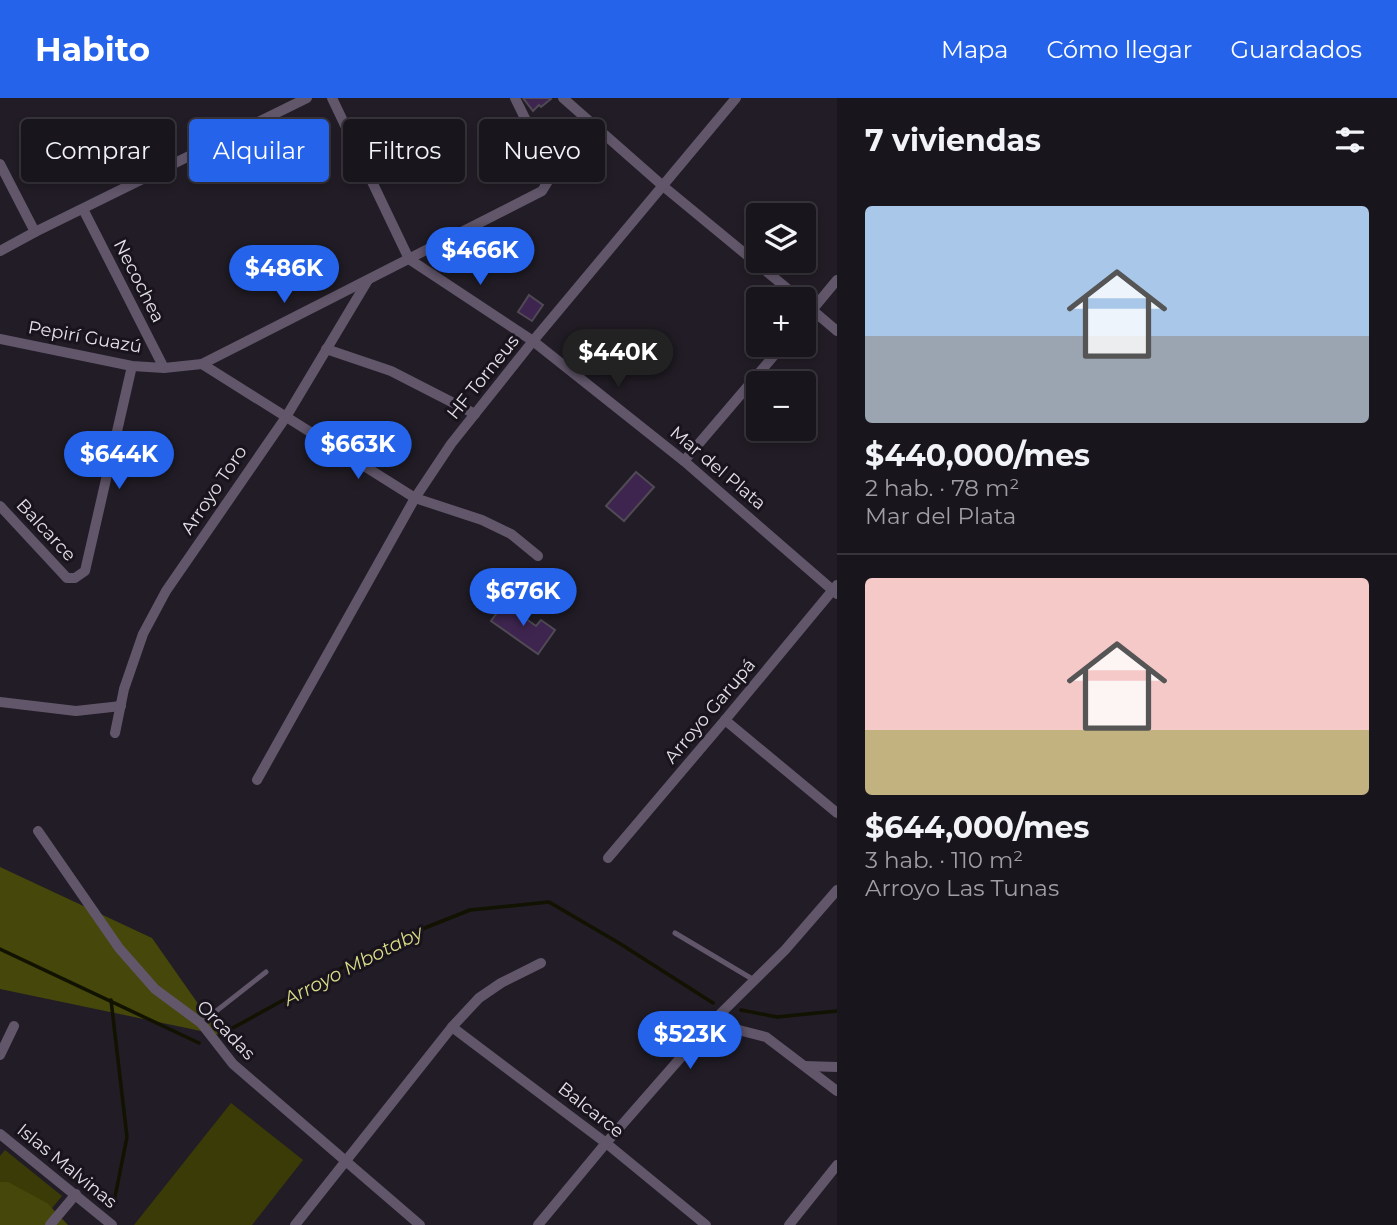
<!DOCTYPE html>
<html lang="es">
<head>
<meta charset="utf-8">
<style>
  :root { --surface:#19151c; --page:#221e25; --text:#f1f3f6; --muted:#9f9fa3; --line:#37343b; --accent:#2563eb }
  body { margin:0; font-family:Montserrat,sans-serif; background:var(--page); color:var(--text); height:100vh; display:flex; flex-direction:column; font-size:26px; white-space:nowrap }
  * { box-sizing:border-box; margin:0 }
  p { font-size:23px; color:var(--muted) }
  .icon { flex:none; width:38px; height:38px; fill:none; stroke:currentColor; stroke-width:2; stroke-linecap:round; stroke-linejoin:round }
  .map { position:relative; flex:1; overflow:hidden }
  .side { display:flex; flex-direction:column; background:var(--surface); width:560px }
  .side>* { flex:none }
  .hud { position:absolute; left:21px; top:21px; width:665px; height:63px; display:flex; gap:14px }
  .tools { position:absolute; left:746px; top:105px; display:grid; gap:14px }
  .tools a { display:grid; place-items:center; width:70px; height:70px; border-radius:7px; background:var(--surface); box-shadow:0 4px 10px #0003,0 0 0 2px var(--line); font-size:35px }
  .price { position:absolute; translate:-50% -60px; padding:0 16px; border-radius:24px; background:var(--accent); color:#fff; font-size:23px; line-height:46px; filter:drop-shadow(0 2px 4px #0008) }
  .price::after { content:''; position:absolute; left:50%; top:42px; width:21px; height:16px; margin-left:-10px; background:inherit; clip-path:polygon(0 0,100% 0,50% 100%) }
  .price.active { background:#222; color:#fff }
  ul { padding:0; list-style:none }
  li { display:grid; align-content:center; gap:14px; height:371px; padding:0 28px }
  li+li { border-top:2px solid var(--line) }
  li span { display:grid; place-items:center; height:217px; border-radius:7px; color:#555 }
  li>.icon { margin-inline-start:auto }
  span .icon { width:126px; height:126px; fill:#fffc; stroke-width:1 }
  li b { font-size:30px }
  h2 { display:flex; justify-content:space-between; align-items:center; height:84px; padding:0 28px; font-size:30px }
  .chip { padding:0 24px; border-radius:7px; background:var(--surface); box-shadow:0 4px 10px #0003,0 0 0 2px var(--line); font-size:24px; line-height:63px }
  .chip.active { background:var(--accent); color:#fff }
  header { display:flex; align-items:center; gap:42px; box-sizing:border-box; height:98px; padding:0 35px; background:var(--accent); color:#fff }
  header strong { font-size:33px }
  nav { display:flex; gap:38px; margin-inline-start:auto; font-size:24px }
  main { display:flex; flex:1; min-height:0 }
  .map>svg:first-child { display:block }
  .green { fill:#3b3b07 }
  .forest { fill:#46470a }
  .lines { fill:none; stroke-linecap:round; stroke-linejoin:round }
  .stream { stroke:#121200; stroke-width:3.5 }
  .building { fill:#3e254f; stroke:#504a55; stroke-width:2 }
  .service { stroke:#61566a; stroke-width:5 }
  .minor { stroke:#61566a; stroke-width:10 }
  .labels { text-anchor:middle; stroke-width:6; stroke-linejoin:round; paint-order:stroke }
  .street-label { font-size:18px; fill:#e4e0e7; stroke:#18131c }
  .water-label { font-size:19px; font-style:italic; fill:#d8db86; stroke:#18131c }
</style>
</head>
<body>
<header>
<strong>Habito</strong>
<nav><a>Mapa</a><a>Cómo llegar</a><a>Guardados</a></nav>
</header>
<main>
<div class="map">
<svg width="837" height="1127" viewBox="0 0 837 1127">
  <rect width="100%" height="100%" fill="#211c25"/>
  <g class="green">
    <polygon points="231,1005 303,1062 252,1127 134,1127"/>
    <polygon points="5,1052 62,1098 38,1127 0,1127 0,1058"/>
  </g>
  <g class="forest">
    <polygon points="0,769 152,840 220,937 0,891"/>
    <polygon points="0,1084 8,1084 47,1105 68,1127 0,1127"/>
  </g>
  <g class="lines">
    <g class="stream">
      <polyline points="0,851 199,945"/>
      <polyline points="111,902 127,1039 113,1109"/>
      <polyline points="741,912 777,919 837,913"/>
      <polyline points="220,937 387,845 470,812 549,804 619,845 713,905"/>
    </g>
  </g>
  <g class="building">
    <polygon points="523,0 550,0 551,1 541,9 539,7 533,13"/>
    <polygon points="529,197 543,207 532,223 518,214"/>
    <polygon points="636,374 654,389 624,423 606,408"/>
    <polygon points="504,505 536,528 541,522 555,532 538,556 491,523"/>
  </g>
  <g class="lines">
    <g class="service">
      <polyline points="675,835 754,882"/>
      <polyline points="201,925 266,874"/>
    </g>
    <g class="minor">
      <polyline points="332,0 409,161 533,243 684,363 837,496"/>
      <polyline points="563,0 663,88 800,201"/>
      <polyline points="0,66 35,134"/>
      <polyline points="83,111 164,270"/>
      <polyline points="0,153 35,134 307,0"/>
      <polyline points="810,210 837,233"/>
      <polyline points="803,223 837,182"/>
      <polyline points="0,241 132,268 164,270 202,266 542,93 550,80 549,69 515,0"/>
      <polyline points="326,251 391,273 475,316"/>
      <polyline points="202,266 415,400 482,422 511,436 538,458"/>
      <polyline points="684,363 783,247"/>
      <polyline points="0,408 67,480 75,480 85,473 132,268"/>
      <polyline points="0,604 76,613 121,608"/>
      <polyline points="725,622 837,715"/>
      <polyline points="115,635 124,591 143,536 166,493 286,319 368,182"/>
      <polyline points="257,682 415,400 451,346 533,243 736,0"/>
      <polyline points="38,733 119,850 155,891 201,925 233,966 420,1127"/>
      <polyline points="608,760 725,622 837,487"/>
      <polyline points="711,925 766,939 837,993"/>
      <polyline points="452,929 606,1045 706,1127"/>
      <polyline points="0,957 14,928"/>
      <polyline points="805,968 837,969"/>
      <polyline points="0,1036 112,1127"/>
      <polyline points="50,1127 76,1096"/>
      <polyline points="295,1127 452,929 479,900 501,885 541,865"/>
      <polyline points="538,1127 606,1045 711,925 785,852 837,792"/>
      <polyline points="789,1127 837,1067"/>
    </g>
  </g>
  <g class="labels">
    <g class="street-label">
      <text transform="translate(139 183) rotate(63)" y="6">Necochea</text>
      <text transform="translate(85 239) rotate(10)" y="6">Pepirí Guazú</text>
      <text transform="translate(483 279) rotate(-51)" y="6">HF Torneus</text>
      <text transform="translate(718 370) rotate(40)" y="6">Mar del Plata</text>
      <text transform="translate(214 392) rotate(-56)" y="6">Arroyo Toro</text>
      <text transform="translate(46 432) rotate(47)" y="6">Balcarce</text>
      <text transform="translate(710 613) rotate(-50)" y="6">Arroyo Garupá</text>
      <text transform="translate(226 932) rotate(46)" y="6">Orcadas</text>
      <text transform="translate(591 1012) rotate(38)" y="6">Balcarce</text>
      <text transform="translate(67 1068) rotate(39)" y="6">Islas Malvinas</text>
    </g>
    <g class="water-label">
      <text transform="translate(353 867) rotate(-27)" y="7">Arroyo Mbotaby</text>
    </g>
  </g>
</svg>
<div class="tools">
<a><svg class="icon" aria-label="layers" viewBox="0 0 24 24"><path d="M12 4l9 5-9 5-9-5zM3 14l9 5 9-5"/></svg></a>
<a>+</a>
<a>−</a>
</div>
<b class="price" style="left:480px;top:189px">$466K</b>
<b class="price" style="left:284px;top:207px">$486K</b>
<b class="price active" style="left:618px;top:291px">$440K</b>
<b class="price" style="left:358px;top:383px">$663K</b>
<b class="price" style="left:119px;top:393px">$644K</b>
<b class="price" style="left:523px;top:530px">$676K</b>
<b class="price" style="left:690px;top:973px">$523K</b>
<div class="hud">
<a class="chip">Comprar</a>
<a class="chip active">Alquilar</a>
<a class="chip">Filtros</a>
<a class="chip">Nuevo</a>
</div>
</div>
<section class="side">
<h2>7 viviendas<svg class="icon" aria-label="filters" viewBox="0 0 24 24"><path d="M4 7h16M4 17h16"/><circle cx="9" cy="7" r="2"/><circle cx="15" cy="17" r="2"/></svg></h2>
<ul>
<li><span style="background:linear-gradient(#a9c7e8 60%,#9aa5b1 0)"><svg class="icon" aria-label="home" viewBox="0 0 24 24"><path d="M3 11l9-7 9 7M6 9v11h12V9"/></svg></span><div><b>$440,000/mes</b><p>2 hab. · 78 m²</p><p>Mar del Plata</p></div></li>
<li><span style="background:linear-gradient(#f6c9c9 70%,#c2b280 0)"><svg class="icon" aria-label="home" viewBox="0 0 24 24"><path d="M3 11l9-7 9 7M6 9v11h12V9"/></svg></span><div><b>$644,000/mes</b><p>3 hab. · 110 m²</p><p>Arroyo Las Tunas</p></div></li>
</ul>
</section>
</main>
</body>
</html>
